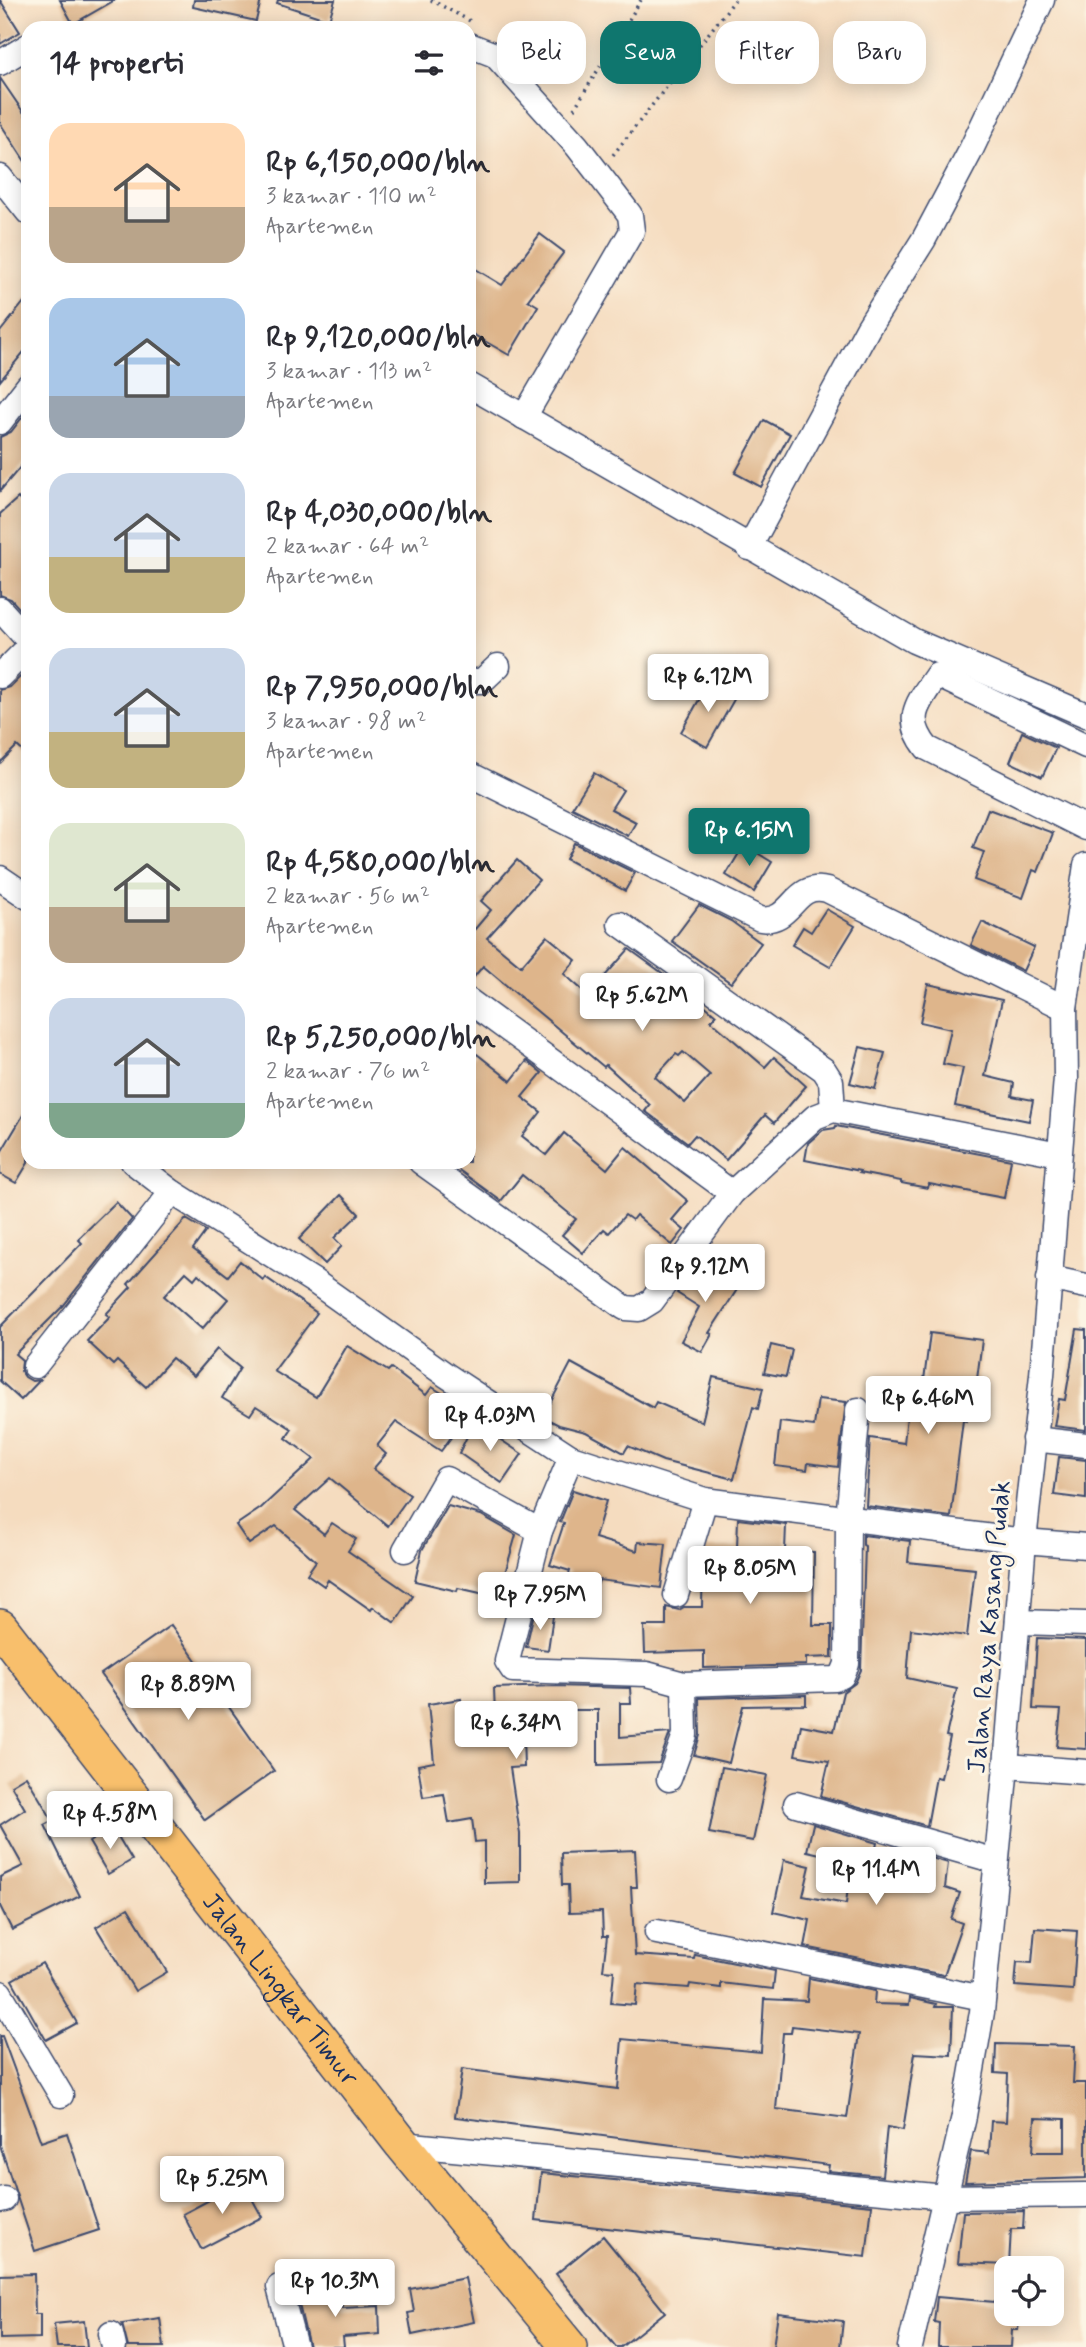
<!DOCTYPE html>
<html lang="id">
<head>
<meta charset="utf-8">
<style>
  :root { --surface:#fff; --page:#f7f7f7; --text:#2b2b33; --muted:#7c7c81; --accent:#0f766e }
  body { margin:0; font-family:Mynerve,sans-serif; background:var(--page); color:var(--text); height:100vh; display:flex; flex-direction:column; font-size:26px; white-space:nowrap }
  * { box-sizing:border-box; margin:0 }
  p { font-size:23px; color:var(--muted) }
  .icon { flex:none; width:38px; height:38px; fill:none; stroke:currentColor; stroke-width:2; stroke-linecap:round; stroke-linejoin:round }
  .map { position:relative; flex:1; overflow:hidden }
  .panel { position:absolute; left:21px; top:21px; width:455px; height:1148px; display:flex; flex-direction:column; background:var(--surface); border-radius:21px; box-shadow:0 4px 18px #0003 }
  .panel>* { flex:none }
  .guide { position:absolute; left:497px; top:21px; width:483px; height:63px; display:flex; gap:14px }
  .buttons { position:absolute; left:994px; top:2256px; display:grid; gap:14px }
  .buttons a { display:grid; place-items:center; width:70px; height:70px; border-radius:14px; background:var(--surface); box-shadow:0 4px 18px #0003; font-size:35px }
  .price { position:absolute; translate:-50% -60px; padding:0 16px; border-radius:7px; background:#fff; color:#222; font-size:23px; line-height:46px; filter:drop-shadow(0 2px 4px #0008) }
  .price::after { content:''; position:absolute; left:50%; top:42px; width:21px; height:16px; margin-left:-10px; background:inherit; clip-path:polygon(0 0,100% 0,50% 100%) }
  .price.active { background:var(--accent); color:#fff }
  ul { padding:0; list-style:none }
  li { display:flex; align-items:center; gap:21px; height:175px; padding:0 28px }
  li span { display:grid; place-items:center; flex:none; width:196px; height:140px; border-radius:21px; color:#555 }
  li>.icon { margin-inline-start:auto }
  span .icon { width:84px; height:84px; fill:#fffc; stroke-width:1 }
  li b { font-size:30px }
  h2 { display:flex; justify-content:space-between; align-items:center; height:84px; padding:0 28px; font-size:30px }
  .tag { padding:0 24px; border-radius:21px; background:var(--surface); box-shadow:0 4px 18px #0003; font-size:24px; line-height:63px }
  .tag.active { background:var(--accent); color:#fff }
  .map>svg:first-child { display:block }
  .building { fill:#deb58b; fill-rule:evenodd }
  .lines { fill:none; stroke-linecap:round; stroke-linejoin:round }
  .minor-casing { stroke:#3c496d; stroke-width:27 }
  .highway-casing { stroke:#3c496d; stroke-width:38 }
  .path { stroke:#3c496d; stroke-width:3.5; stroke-dasharray:2 5; stroke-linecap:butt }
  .minor { stroke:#fff; stroke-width:24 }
  .highway { stroke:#f8bf6c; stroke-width:35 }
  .labels { text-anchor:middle; stroke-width:6; stroke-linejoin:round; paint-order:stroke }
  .street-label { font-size:26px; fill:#1b2f5e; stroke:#fcf5e5 }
</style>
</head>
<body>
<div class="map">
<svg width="1086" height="2347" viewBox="0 0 1086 2347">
  <rect width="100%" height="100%" fill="#fcf5e5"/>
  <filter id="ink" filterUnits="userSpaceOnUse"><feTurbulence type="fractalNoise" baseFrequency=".0143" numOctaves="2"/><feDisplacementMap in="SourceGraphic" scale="14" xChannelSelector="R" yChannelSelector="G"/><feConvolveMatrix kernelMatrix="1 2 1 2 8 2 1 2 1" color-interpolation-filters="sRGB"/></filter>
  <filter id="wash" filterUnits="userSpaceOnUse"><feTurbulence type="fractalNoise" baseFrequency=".00686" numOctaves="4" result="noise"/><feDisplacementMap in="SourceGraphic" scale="28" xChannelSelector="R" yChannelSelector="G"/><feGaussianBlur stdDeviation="1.57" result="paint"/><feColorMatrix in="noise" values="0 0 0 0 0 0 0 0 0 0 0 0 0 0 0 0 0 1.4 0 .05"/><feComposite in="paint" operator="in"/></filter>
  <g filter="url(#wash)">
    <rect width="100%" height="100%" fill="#f5dcbf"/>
    <g id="blocks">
      <g class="building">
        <polygon points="0,0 20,32 0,44"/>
        <polygon points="60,0 115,0 73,24"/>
        <polygon points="194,0 261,0 256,21 193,7"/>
        <polygon points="278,0 335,0 329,20 277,3"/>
        <polygon points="0,78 28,119 28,166 0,123"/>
        <polygon points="540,234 564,252 528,300 538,306 509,355 469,332 469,265 502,285"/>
        <polygon points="28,297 28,347 0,381 0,332"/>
        <polygon points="28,410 28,458 0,491 0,437 11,432"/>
        <polygon points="764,420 790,434 761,487 735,473"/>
        <polygon points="18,498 28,510 28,618 11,599 0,595 0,514"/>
        <polygon points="20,677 28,684 28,756 17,746 0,763 0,690 10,687"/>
        <polygon points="709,682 736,696 707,747 681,732"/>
        <polygon points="1022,732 1056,748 1042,777 1010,762"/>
        <polygon points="594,773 623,790 611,809 636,822 628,836 572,808"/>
        <polygon points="988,809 1053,833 1038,872 1033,870 1023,898 974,880 984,852 973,848"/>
        <polygon points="574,843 635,873 625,891 566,859"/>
        <polygon points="744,845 772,862 754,892 726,875"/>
        <path d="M517,860l22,20 -52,58 34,28 26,-30 29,24 -12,14 24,21 41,-46 61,44 26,22 -5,6 54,46 9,-10 32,29 -32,37 -9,-8 -39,45 -31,-25 -7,8 -43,-32 5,-6 -44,-40 -2,2 -121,-101 -14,17v-60l6,6 16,-19 -10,-9zM683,1052l27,23 -25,28 -30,-26 21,-23 3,2z"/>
        <polygon points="699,905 731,921 761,943 731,983 672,941"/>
        <polygon points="826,909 855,926 830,967 792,945 803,927 811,932"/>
        <polygon points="982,922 1034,947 1023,971 971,945"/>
        <polygon points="928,984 1002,1000 985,1076 1014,1083 1012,1096 1033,1100 1029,1121 955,1106 963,1068 943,1064 951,1029 920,1022"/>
        <polygon points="860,1047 885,1053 875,1089 850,1083"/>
        <polygon points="477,1054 511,1081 527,1061 542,1073 522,1097 541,1112 522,1136 546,1155 564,1133 607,1169 625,1147 688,1201 672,1220 684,1230 672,1245 636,1215 632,1220 625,1215 609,1233 604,1229 583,1253 562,1235 576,1219 522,1175 501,1201 448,1162 469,1162 469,1063"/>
        <polygon points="28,1107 28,1163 16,1183 0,1174 0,1154"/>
        <polygon points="836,1126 1011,1160 1004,1198 929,1184 928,1188 901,1183 901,1181 859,1173 860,1171 805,1160 808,1143 823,1130 835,1128"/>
        <polygon points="341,1195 359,1214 334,1238 342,1246 325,1264 299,1239"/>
        <polygon points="116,1202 132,1219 63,1306 15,1354 22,1360 21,1371 25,1377 32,1381 40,1380 21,1400 0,1381 0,1327 82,1243 78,1239"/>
        <path d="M186,1219l20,12 -13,18 35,27 12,-15 23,19 2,-3 52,36 -43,58 42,26 31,-51 41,25 3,-3 35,27 6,-8 21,13 -4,5 17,12 -25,34 -45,-29 -19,24 9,8 -13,15 37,26 -22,31 -58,-48 -35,32 29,24 8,-11 24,16 -8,12 65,45 -18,27 -22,-16 -2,3 -43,-30 -4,6 -17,-12 9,-13 -40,-35 -27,18 -13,-19 25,-17 53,-49 -28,-21 6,-9 -36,-23 -6,9 -28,-17 18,-30 -23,-19 -23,27 -22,-18 -26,29 -29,-26 -4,4 -26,-24 23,-24 -4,-3 25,-27 -3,-3zM186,1272l8,7 4,-5 30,25 -26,30 -38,-33z"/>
        <polygon points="698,1264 738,1288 709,1333 712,1334 702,1352 681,1341 699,1307 677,1293"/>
        <polygon points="1077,1329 1086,1330 1086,1430 1054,1426 1059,1399 1065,1400"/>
        <polygon points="930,1333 982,1340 976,1387 970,1386 966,1421 963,1420 951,1517 866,1506 870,1438 904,1443 907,1416 922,1417 927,1381 924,1380"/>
        <polygon points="771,1345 792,1350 786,1377 764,1373"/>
        <polygon points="571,1363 653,1408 656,1402 702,1422 713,1377 763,1388 758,1409 753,1407 734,1479 663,1461 628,1446 624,1453 586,1432 559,1425 543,1417"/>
        <polygon points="818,1399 846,1402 838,1467 808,1463 807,1470 775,1466 780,1422 814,1426"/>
        <polygon points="474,1422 522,1454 502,1483 459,1453"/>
        <polygon points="1059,1457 1086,1460 1086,1499 1054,1495"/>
        <polygon points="573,1490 606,1501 595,1538 637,1551 638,1542 666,1544 661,1588 599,1580 588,1612 560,1603 570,1571 550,1565 564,1523 560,1522"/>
        <polygon points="448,1506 481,1515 516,1535 498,1597 458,1588 457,1591 415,1581 422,1550"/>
        <polygon points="738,1519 786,1525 785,1551 814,1552 813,1625 832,1625 832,1657 806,1658 806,1665 704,1668 704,1651 645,1653 644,1626 666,1626 666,1607 679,1610 684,1607 702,1607 703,1558 706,1548 737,1548"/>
        <polygon points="863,1535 910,1541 908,1562 975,1569 967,1636 911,1629 907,1678 957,1689 946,1736 950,1737 941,1778 936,1777 927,1826 821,1796 829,1761 795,1755 801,1725 834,1731 843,1692 855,1683 861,1670 865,1546 863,1545"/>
        <polygon points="534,1613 553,1616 548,1650 526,1647"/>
        <polygon points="171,1625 274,1771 205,1820 101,1674"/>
        <polygon points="1037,1638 1086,1640 1086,1749 1057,1747 1061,1710 1033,1709"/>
        <polygon points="554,1686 630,1688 631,1703 620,1703 620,1737 670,1733 659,1763 598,1765 598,1710 554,1710 555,1721 527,1723 527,1734 523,1734 524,1767 510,1768 520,1834 520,1882 484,1883 484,1841 475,1842 472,1819 449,1823 444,1794 423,1797 418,1765 434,1762 428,1704 461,1699 466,1742 496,1741 494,1688"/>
        <polygon points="806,1695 806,1705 743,1706 729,1763 694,1755 700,1735 699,1698"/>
        <polygon points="722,1767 767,1775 753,1841 709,1833"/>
        <polygon points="26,1776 53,1821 45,1825 80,1896 12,1930 0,1906 0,1877 23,1866 0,1825 25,1809 11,1785"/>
        <polygon points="813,1824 877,1843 871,1873 904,1876 908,1851 948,1863 945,1888 960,1893 951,1919 962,1923 944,1975 805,1947 810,1920 773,1912 784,1860 810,1866 803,1896 846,1904 851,1861 807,1851"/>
        <polygon points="113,1828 132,1860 108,1874 89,1842"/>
        <polygon points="635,1850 637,1887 631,1887 635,1955 694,1959 695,1955 775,1971 773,1989 721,1983 721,1988 690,1984 689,1988 637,1984 635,2005 611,2003 614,1971 603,1970 607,1936 603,1936 602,1912 569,1913 568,1885 562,1885 561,1853"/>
        <polygon points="128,1908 167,1972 135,1991 96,1927"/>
        <polygon points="1035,1928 1077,1931 1073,1990 1015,1986 1017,1962 1032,1963"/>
        <polygon points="42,1963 77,2023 46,2040 12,1980"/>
        <path d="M809,1978l66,13 -1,13 35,1 1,-7 26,6 -1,3h18l-2,48 -36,-2 -12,77 -16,-3 -5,49 -54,-5 1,-6 -374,-48 7,-48 156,20 4,-50 139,13 3,-53 43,2zM792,2026l67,8 -12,84 -71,-9 7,-76h8z"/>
        <polygon points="0,2036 2,2036 41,2142 67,2133 99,2230 35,2251 0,2145"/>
        <path d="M996,2044l79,2 -2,37h13v95l-121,4 6,-31 18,2 2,-32 15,1 2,-48 -13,-1zM1035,2118l30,1v33h-32z"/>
        <polygon points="541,2173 872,2205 866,2257 536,2220"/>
        <polygon points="243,2182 262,2217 201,2249 183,2214"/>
        <polygon points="1024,2211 1023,2229 1011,2229 1009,2265 958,2263 963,2212"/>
        <polygon points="603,2236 665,2312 621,2347 616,2347 556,2274"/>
        <polygon points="34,2274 35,2314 40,2314 40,2338 0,2339 0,2275"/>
        <polygon points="465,2278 474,2322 412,2335 408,2313 414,2312 410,2289"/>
        <polygon points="340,2289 343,2308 379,2306 380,2334 343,2337 344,2347 309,2347 297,2296"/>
        <polygon points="937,2297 1006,2303 1006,2314 1020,2314 1018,2330 1012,2330 1011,2347 938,2347 939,2323 934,2322"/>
        <polygon points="778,2313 843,2321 840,2347 773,2347"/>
        <polygon points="160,2318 164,2347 128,2347 122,2324"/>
        <polygon points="84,2321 87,2347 57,2347 54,2324"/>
      </g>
    </g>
  </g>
  <g filter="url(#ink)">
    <use href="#blocks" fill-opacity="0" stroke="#3c496d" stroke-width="2"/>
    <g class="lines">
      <defs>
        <g id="minor">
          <polyline points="469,45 495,55 577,146 624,207 630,215 632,231 524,417"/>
          <polyline points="0,63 28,46"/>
          <polyline points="0,177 28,212"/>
          <polyline points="469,385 914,641 1086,715"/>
          <polyline points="0,422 28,386"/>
          <polyline points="749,548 868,328 924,239 969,154 1042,0"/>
          <polyline points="0,609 28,640"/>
          <polyline points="0,676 28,648"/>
          <polyline points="469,681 482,681 498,666"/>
          <path d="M1086,746l-149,-71c-19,28 -34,43 -10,73l159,80"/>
          <path d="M469,774l291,145c33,5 33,-38 67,-29l238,118"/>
          <polyline points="0,878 28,897"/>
          <polyline points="620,924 824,1070 831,1081 833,1110"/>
          <polyline points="469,1001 732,1193"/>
          <polyline points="133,1162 172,1192 315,1282 446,1375 571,1457 705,1500 1024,1541 1086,1546"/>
          <polyline points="421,1162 625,1308 639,1309 652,1301 732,1193 815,1117 833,1110 1059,1154"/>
          <polyline points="1049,1278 1086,1286"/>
          <polyline points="35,1366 172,1192"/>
          <polyline points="1034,1439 1086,1445"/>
          <polyline points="571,1457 540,1531 507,1661 513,1670 647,1674 684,1684 835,1679 842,1676 847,1664 848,1519 858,1410"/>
          <polyline points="405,1550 446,1479 540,1531"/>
          <polyline points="676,1595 705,1500"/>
          <polyline points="1018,1622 1086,1624"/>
          <polyline points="1006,1766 1086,1772"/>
          <polyline points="669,1779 685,1735 684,1684"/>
          <polyline points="796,1804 996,1861"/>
          <polyline points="657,1932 983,1998"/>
          <polyline points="0,1993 61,2095"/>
          <polyline points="402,2144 945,2197 1086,2195"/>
          <polyline points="0,2200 4,2199"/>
          <polyline points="279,2287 295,2347"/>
          <polyline points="111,2334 114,2347"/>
          <polyline points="910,2347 964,2116 982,2012 1006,1766 1024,1541 1042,1375 1066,1078 1065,1008 1086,865"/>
        </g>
        <g id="highway">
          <path id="s1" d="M0,1627l402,517 167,203"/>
        </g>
      </defs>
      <use href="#minor" class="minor-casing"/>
      <use href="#highway" class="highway-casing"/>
      <g class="path">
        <polyline points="431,0 472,22"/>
        <polyline points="574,109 641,0"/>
        <polyline points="613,155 735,0"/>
      </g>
      <use href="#minor" class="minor"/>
      <use href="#highway" class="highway"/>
    </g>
  </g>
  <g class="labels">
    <g class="street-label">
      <text transform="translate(988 1627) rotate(-85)" y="9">Jalan Raya Kasang Pudak</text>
      <text dy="9" stroke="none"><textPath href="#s1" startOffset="458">Jalan Lingkar Timur</textPath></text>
    </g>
  </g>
</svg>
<div class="buttons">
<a><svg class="icon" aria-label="locate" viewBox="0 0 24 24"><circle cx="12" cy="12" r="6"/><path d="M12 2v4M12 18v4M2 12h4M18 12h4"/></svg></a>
</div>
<b class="price" style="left:708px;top:714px">Rp 6.12M</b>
<b class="price active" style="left:749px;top:868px">Rp 6.15M</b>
<b class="price" style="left:642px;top:1033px">Rp 5.62M</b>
<b class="price" style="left:705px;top:1304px">Rp 9.12M</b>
<b class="price" style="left:928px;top:1436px">Rp 6.46M</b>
<b class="price" style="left:490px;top:1453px">Rp 4.03M</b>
<b class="price" style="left:750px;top:1606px">Rp 8.05M</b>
<b class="price" style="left:540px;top:1632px">Rp 7.95M</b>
<b class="price" style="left:188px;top:1722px">Rp 8.89M</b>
<b class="price" style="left:516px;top:1761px">Rp 6.34M</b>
<b class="price" style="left:110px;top:1851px">Rp 4.58M</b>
<b class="price" style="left:876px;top:1907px">Rp 11.4M</b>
<b class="price" style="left:222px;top:2216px">Rp 5.25M</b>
<b class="price" style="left:335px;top:2319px">Rp 10.3M</b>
<div class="guide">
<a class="tag">Beli</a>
<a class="tag active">Sewa</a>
<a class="tag">Filter</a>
<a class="tag">Baru</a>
</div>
<section class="panel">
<h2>14 properti<svg class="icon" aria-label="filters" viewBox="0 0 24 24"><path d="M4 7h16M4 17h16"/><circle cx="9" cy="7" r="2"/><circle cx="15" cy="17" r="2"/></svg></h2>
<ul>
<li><span style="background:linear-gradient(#ffd9b3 60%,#b9a48a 0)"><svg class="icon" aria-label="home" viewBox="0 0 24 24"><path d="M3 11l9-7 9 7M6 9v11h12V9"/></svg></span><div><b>Rp 6,150,000/bln</b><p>3 kamar · 110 m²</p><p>Apartemen</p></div></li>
<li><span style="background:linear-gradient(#a9c7e8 70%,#9aa5b1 0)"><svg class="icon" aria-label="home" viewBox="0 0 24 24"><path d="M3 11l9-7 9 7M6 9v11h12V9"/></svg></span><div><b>Rp 9,120,000/bln</b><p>3 kamar · 113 m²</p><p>Apartemen</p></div></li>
<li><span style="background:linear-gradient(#c9d6e8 60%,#c2b280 0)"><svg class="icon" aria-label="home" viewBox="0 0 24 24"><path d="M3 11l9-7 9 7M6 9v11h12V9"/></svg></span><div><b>Rp 4,030,000/bln</b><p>2 kamar · 64 m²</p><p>Apartemen</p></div></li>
<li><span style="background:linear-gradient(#c9d6e8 60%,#c2b280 0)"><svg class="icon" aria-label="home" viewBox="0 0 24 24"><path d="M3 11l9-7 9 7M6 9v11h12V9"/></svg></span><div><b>Rp 7,950,000/bln</b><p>3 kamar · 98 m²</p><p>Apartemen</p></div></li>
<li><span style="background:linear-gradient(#dfe7d0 60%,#b9a48a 0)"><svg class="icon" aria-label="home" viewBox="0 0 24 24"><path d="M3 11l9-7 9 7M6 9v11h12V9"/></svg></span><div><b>Rp 4,580,000/bln</b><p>2 kamar · 56 m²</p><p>Apartemen</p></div></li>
<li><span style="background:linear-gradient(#c9d6e8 75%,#7fa58c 0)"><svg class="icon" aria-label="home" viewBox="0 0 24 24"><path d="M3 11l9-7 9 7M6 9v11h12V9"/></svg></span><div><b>Rp 5,250,000/bln</b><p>2 kamar · 76 m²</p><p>Apartemen</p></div></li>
</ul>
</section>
</div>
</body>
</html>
